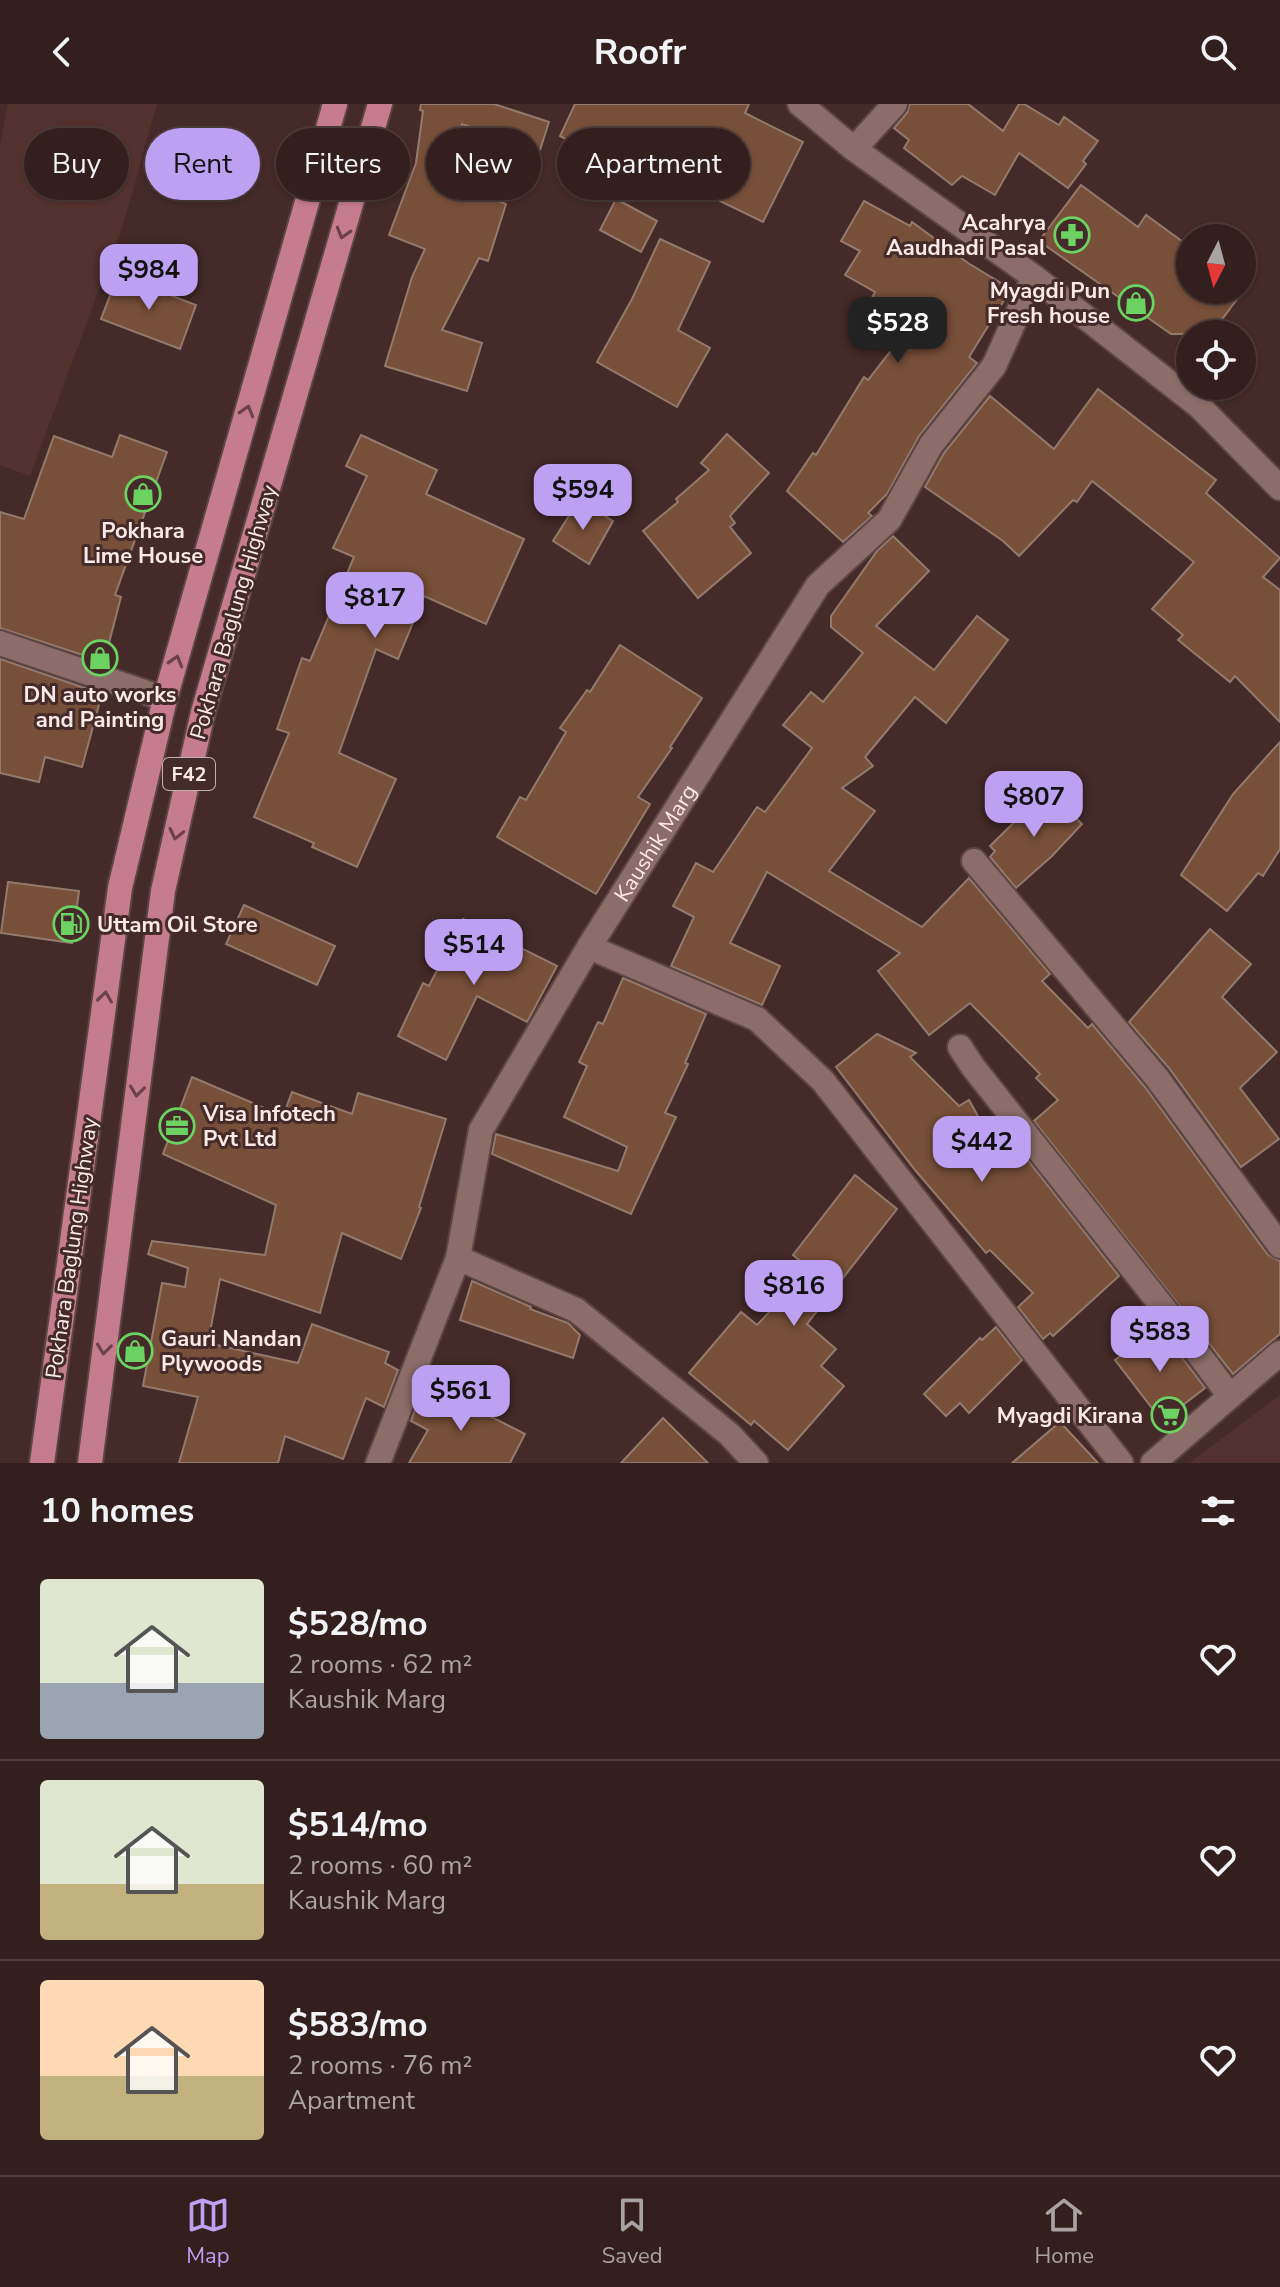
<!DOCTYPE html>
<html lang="en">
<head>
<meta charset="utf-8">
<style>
  :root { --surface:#33201e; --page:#3e2d2b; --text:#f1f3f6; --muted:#a9a3a4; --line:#4e3e3c; --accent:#bca0f2 }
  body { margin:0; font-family:"Nunito Sans",sans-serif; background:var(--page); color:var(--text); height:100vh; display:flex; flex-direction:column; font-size:30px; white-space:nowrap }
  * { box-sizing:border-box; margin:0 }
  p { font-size:26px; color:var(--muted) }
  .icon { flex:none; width:44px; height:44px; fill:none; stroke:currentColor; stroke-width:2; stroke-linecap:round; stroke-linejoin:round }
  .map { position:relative; height:1359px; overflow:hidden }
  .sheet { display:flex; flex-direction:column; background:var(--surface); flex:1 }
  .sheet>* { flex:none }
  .top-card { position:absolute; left:24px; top:24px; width:800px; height:72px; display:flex; gap:16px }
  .needle { width:52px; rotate:186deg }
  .buttons { position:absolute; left:1176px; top:120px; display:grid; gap:16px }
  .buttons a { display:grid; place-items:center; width:80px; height:80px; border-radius:50%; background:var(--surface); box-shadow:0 2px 6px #0004,0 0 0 2px var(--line); font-size:40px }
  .price { position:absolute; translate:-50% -68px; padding:0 18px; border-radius:16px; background:var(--accent); color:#111; font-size:26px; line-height:52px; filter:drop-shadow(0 2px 4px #0008) }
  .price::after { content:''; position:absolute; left:50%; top:48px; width:24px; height:18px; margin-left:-12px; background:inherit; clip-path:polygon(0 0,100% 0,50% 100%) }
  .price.selected { background:#222; color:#fff }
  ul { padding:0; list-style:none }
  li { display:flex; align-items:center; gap:24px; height:200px; padding:0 40px }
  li+li { border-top:2px solid var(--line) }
  li span { display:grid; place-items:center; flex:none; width:224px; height:160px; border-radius:8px; color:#555 }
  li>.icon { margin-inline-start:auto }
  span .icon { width:96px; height:96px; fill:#fffc; stroke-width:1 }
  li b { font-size:34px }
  h2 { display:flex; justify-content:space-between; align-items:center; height:96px; padding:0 40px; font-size:34px }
  .tag { padding:0 28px; border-radius:36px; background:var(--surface); box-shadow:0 2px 6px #0004,0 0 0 2px var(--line); font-size:28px; line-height:72px }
  .tag.selected { background:var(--accent); color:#111 }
  header { display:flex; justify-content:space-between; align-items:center; height:104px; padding:0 40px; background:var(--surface); font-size:36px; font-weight:700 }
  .tabs { display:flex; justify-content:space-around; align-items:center; height:112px; border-top:2px solid var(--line); background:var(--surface); font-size:22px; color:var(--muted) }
  .tabs a { display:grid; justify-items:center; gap:4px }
  .tabs .selected { color:var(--accent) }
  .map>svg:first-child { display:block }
  .built { fill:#53312e }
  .building { fill:#784f39; stroke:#947a6c; stroke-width:2 }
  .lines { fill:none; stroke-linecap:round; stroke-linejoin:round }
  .minor-casing { stroke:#5c4644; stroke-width:28 }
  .trunk-casing { stroke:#5c4644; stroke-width:28 }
  .minor { stroke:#8c6d6a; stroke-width:24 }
  .trunk { stroke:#c67c8f; stroke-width:24 }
  .oneway { stroke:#6b4347 }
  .labels { text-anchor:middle; stroke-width:6; stroke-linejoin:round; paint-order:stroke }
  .shield { fill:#442a28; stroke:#c4b0ae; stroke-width:2 }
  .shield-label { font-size:20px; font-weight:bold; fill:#fbe9e7 }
  .poi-label { font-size:22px; font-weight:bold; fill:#fbe9e7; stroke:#442a28; text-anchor:end }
  .street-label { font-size:22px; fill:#fbe9e7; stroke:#442a28 }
</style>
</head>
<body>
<header><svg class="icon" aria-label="back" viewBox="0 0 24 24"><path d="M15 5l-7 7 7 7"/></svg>Roofr<svg class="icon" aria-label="search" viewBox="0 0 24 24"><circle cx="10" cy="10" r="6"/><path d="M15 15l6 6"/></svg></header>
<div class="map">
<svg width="1280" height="1359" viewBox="0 0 1280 1359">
  <rect width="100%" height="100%" fill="#442a28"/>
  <g class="built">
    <polygon points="8,0 157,0 123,121 30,372 0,361 0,41"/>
    <polygon points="1280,1291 1280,1359 1189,1359"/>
  </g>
  <g class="building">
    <polygon points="421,0 494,0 549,18 540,46 462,20 454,80 506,100 488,157 479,154 442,226 482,239 467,287 385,262 412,173 425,145 389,131 416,59 423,7 420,6"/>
    <polygon points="575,0 749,0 745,9 803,38 763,118 720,97 725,86 664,56 651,81 560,32"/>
    <polygon points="910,0 968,0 1003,27 1019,0 1024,0 1059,21 1064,13 1098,37 1083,57 1086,60 1068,84 1019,49 995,91 962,72 952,81 904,44 909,36 894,24 907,9"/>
    <polygon points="1081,81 1138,123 1146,111 1190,143 1190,186 1244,186 1211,230 1171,230 1039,137"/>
    <polygon points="616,95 657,117 641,148 600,126"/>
    <polygon points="864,97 910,122 912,118 968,159 1011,185 969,253 977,259 919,332 887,390 868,409 872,412 843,438 787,387 813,349 816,351 864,273 868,276 906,227 866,206 875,188 845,171 860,147 841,137"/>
    <polygon points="660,135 710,158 678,226 710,244 677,303 597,258 632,195"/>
    <polygon points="118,171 196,201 180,245 101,215"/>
    <polygon points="1098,285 1216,376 1206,389 1280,454 1263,473 1280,486 1280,618 1235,572 1230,578 1178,536 1183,531 1152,505 1194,458 1092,377 1077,398 1073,396 1019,452 1003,437 925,383 944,349 990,292 1054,345"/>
    <polygon points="727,330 769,369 730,412 735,419 730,423 751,449 698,494 643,427 678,398 676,395 709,366 701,359"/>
    <polygon points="120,331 167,348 115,491 121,493 104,558 0,524 0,408 24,415 54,332 112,353"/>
    <polygon points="361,331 437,366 426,390 524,435 486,520 424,492 398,555 376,545 339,649 396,675 357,763 312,743 314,739 254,713 289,629 277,625 302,554 310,557 354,453 333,444 367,372 346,362"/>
    <polygon points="579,396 613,417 589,460 553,437"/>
    <polygon points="893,432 929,467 876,522 934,566 977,512 1008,536 946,619 915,593 865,653 873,662 842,684 875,707 829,767 922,823 969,774 1050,870 1042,877 1088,924 1092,920 1145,983 1268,1151 1280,1157 1280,1230 1233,1270 1034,1017 1058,996 1036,974 1040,970 970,899 929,931 878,867 900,849 767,768 730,839 780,862 762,901 671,862 694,813 673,802 696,759 713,768 757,703 765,708 812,644 783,621 811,588 823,598 863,549 831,523 831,512 877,447"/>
    <polygon points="620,541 702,594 670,643 672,644 638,693 650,700 596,790 497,733 520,693 526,696 566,628 560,624 587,586 590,588"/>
    <polygon points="0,555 102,590 82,663 45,653 39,678 0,669"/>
    <polygon points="1280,638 1280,745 1263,772 1258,769 1227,807 1181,771 1233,690"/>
    <polygon points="1047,686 1082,720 1052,752 1016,784 990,753 995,747 990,742"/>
    <polygon points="8,778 79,787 72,839 1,829"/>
    <polygon points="244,801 335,842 317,881 226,840"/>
    <polygon points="463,815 557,862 527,918 477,892 446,956 398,932 423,879 429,882"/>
    <polygon points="1210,825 1251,860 1222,893 1277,948 1240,984 1279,1035 1241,1063 1169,964 1129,918"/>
    <polygon points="623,874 706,910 685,959 688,960 665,1009 676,1013 631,1110 492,1050 496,1030 618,1067 627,1043 564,1013 587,962 579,958 598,918 603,920"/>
    <polygon points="877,930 916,949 910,953 959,1002 969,996 998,1048 1012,1036 1119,1172 1053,1232 1050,1229 1043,1235 1018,1203 1033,1189 990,1146 986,1149 915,1066 836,963"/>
    <polygon points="192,973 283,1012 292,988 352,1010 358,989 446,1015 419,1103 421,1104 401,1155 342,1129 320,1209 220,1175 208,1239 298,1259 312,1220 389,1248 385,1259 398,1266 384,1303 366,1294 343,1355 285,1332 278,1359 179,1359 198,1293 143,1282 162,1179 185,1183 188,1164 148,1150 152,1137 265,1151 276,1101 163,1050"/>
    <polygon points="855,1071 897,1105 807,1220 836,1245 821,1262 844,1282 788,1346 754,1317 751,1321 689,1269 741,1208 757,1221 810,1165 793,1151"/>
    <polygon points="472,1177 531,1203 530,1205 568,1219 580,1231 573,1254 460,1216"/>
    <polygon points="996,1223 1022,1256 969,1309 960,1299 946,1312 924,1290 980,1234 982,1236"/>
    <polygon points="1159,1223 1205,1284 1162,1317 1115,1256"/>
    <polygon points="425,1279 525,1330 510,1359 409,1359 428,1326 411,1317"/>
    <polygon points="663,1314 708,1359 621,1359"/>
    <polygon points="1060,1318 1098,1359 1012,1359"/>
  </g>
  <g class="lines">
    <defs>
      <g id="minor">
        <polyline points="800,0 854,45 1034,173 1199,302 1280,384"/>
        <polyline points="854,45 895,0"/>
        <polyline points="0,539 165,595"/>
        <polyline points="974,757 1157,974 1280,1142"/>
        <polyline points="589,843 757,915 823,977 1121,1359"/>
        <polyline points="960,943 973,963 1173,1216 1230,1292"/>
        <polyline points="458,1154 576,1206 729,1330 756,1359"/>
        <path id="s1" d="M378,1359l80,-205 23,-128 108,-183 229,-362 71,-65 42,-75 63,-79 40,-89"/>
        <polyline points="1153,1359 1280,1249"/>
      </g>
      <g id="trunk">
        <polyline points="42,1359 120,784 165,595 335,0"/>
        <polyline points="90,1359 163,787 203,608 380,0"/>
      </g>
    </defs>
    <use href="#minor" class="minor-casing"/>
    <use href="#trunk" class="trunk-casing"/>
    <use href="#minor" class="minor"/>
    <use href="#trunk" class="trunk"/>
  </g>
  <defs><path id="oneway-chevron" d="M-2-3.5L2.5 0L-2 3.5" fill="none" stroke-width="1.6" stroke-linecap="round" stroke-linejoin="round" transform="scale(2)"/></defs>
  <g class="oneway">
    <use href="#oneway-chevron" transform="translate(343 129) rotate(106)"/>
    <use href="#oneway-chevron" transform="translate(247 307) rotate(-74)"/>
    <use href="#oneway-chevron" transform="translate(176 557) rotate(-74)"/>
    <use href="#oneway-chevron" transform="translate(176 730) rotate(103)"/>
    <use href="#oneway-chevron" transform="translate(105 893) rotate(-82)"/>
    <use href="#oneway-chevron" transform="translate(137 987) rotate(97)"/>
    <use href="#oneway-chevron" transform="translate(104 1245) rotate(97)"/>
  </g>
  <defs>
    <symbol id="pharmacy-ring" viewBox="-11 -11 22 22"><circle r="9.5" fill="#442a28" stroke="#6cd362" stroke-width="1.5"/><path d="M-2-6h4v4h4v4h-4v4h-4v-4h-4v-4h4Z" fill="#6cd362"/></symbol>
    <symbol id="shop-ring" viewBox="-11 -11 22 22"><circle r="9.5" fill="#442a28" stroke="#6cd362" stroke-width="1.5"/><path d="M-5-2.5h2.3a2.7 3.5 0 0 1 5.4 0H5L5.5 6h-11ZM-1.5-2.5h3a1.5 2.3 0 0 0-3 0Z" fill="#6cd362"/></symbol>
    <symbol id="fuel-ring" viewBox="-11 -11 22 22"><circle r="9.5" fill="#442a28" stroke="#6cd362" stroke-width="1.5"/><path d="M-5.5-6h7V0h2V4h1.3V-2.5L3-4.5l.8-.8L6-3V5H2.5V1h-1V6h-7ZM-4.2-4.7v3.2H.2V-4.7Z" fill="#6cd362"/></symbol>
    <symbol id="office-ring" viewBox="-11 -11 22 22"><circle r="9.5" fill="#442a28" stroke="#6cd362" stroke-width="1.5"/><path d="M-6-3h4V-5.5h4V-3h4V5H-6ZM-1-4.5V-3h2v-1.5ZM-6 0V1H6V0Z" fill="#6cd362"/></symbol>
    <symbol id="supermarket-ring" viewBox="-11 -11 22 22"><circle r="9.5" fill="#442a28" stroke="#6cd362" stroke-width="1.5"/><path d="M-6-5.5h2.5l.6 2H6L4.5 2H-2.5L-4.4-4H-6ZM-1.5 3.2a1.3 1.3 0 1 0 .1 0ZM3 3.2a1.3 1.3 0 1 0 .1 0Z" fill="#6cd362"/></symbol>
  </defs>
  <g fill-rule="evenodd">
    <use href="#pharmacy-ring" x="1052" y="111" width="40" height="40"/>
    <use href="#shop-ring" x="1116" y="179" width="40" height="40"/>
    <use href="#shop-ring" x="123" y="370" width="40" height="40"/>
    <use href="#shop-ring" x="80" y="534" width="40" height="40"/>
    <use href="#fuel-ring" x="51" y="800" width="40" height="40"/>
    <use href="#office-ring" x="157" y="1002" width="40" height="40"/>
    <use href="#shop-ring" x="115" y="1227" width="40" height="40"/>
    <use href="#supermarket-ring" x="1149" y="1291" width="40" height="40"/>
  </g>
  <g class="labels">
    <rect class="shield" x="163" y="654" width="52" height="32" rx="6"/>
    <g class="shield-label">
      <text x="189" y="677">F42</text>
    </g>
    <g class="poi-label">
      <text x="1046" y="126">Acahrya<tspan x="1046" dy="25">Aaudhadi Pasal</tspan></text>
      <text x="1110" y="194">Myagdi Pun<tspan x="1110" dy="25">Fresh house</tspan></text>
      <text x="143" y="434" text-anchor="middle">Pokhara<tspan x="143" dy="25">Lime House</tspan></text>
      <text x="100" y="598" text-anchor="middle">DN auto works<tspan x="100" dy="25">and Painting</tspan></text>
      <text x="97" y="828" text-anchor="start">Uttam Oil Store</text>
      <text x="203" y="1017" text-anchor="start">Visa Infotech<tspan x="203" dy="25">Pvt Ltd</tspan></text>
      <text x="161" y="1242" text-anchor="start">Gauri Nandan<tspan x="161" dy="25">Plywoods</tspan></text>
      <text x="1143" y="1319">Myagdi Kirana</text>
    </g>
    <g class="street-label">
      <text transform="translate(233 508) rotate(-74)" y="8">Pokhara Baglung Highway</text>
      <text dy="8" stroke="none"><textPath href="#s1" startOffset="686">Kaushik Marg</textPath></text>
      <text transform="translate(71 1144) rotate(-82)" y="8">Pokhara Baglung Highway</text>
    </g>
  </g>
</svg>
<div class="buttons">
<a><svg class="needle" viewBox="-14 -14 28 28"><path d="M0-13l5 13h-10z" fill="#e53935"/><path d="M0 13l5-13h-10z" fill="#a9a3a4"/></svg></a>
<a><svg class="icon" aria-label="locate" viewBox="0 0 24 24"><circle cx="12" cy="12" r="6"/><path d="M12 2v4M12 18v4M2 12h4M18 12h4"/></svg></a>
</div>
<b class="price" style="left:149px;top:208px">$984</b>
<b class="price selected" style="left:898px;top:261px">$528</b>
<b class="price" style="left:583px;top:428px">$594</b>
<b class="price" style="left:375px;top:536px">$817</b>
<b class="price" style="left:1034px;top:735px">$807</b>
<b class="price" style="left:474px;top:883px">$514</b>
<b class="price" style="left:982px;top:1080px">$442</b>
<b class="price" style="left:794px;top:1224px">$816</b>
<b class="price" style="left:1160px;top:1270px">$583</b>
<b class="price" style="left:461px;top:1329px">$561</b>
<div class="top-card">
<a class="tag">Buy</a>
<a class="tag selected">Rent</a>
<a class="tag">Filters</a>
<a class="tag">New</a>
<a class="tag">Apartment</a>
</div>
</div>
<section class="sheet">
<h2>10 homes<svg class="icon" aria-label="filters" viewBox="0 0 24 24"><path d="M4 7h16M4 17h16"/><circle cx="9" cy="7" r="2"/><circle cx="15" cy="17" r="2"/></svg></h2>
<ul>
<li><span style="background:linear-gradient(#dfe7d0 65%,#9aa5b1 0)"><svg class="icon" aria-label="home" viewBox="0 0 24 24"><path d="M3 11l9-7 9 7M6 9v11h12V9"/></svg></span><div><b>$528/mo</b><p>2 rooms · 62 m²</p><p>Kaushik Marg</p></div><svg class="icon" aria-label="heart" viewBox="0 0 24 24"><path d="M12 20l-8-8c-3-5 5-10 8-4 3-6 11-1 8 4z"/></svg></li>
<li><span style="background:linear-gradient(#dfe7d0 65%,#c2b280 0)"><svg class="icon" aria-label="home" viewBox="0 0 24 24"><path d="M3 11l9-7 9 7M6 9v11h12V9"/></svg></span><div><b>$514/mo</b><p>2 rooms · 60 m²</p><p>Kaushik Marg</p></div><svg class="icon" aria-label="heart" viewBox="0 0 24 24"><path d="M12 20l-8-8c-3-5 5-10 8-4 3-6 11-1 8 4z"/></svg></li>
<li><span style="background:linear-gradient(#ffd9b3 60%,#c2b280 0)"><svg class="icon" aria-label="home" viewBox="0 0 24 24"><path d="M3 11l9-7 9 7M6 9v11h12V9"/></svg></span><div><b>$583/mo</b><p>2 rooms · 76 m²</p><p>Apartment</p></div><svg class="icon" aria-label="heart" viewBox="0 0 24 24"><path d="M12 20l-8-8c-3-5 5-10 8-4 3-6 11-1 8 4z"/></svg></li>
</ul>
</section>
<nav class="tabs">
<a class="selected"><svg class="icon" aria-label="map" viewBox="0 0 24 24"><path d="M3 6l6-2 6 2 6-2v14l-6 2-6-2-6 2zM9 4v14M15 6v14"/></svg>Map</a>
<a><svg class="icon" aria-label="saved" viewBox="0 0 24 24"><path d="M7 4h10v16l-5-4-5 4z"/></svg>Saved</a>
<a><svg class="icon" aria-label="home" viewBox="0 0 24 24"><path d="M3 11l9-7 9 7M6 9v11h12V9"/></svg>Home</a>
</nav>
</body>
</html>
